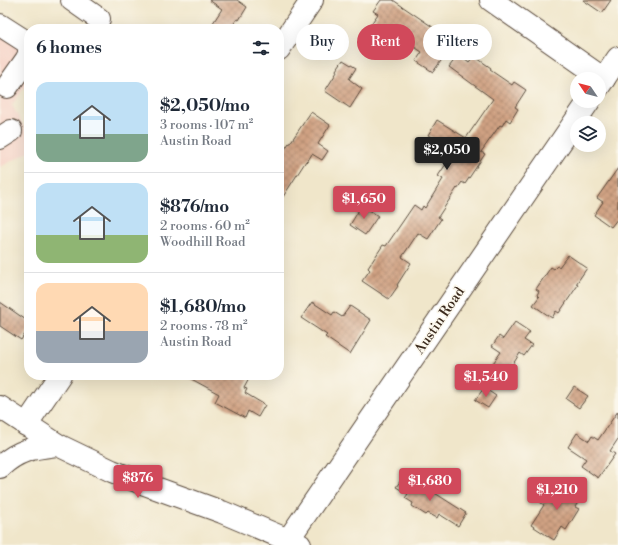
<!DOCTYPE html>
<html lang="en">
<head>
<meta charset="utf-8">
<style>
  :root { --surface:#fff; --page:#f6f6f7; --text:#1f2937; --muted:#747a83; --line:#e0e1e3; --accent:#d1495b }
  body { margin:0; font-family:"Libre Bodoni",serif; background:var(--page); color:var(--text); height:100vh; display:flex; flex-direction:column; font-size:15px; white-space:nowrap }
  * { box-sizing:border-box; margin:0 }
  p { font-size:13px; color:var(--muted) }
  .icon { flex:none; width:22px; height:22px; fill:none; stroke:currentColor; stroke-width:2; stroke-linecap:round; stroke-linejoin:round }
  .map { position:relative; flex:1; overflow:hidden }
  .details { position:absolute; left:24px; top:24px; width:260px; height:356px; display:flex; flex-direction:column; background:var(--surface); border-radius:16px; box-shadow:0 4px 16px #0002 }
  .details>* { flex:none }
  .banner { position:absolute; left:296px; top:24px; width:262px; height:36px; display:flex; gap:8px }
  .needle { width:26px; rotate:305deg }
  .fabs { position:absolute; left:570px; top:72px; display:grid; gap:8px }
  .fabs a { display:grid; place-items:center; width:36px; height:36px; border-radius:50%; background:var(--surface); box-shadow:0 4px 16px #0002; font-size:20px }
  .price { position:absolute; translate:-50% -34px; padding:0 9px; border-radius:4px; background:var(--accent); color:#fff; font-size:13px; line-height:26px; filter:drop-shadow(0 1px 2px #0008) }
  .price::after { content:''; position:absolute; left:50%; top:24px; width:12px; height:9px; margin-left:-6px; background:inherit; clip-path:polygon(0 0,100% 0,50% 100%) }
  .price.current { background:#222; color:#fff }
  ul { padding:0; list-style:none }
  li { display:flex; align-items:center; gap:12px; height:100px; padding:0 12px }
  li+li { border-top:1px solid var(--line) }
  li span { display:grid; place-items:center; flex:none; width:112px; height:80px; border-radius:12px; color:#555 }
  li>.icon { margin-inline-start:auto }
  span .icon { width:48px; height:48px; fill:#fffc; stroke-width:1 }
  li b { font-size:17px }
  h2 { display:flex; justify-content:space-between; align-items:center; height:48px; padding:0 12px; font-size:17px }
  .pill { padding:0 14px; border-radius:18px; background:var(--surface); box-shadow:0 4px 16px #0002; font-size:14px; line-height:36px }
  .pill.current { background:var(--accent); color:#fff }
  .map>svg:first-child { display:block }
  .built { fill:#f6d1c5 }
  .building { fill:url(#building-cross-hatch) }
  .lines { fill:none; stroke-linecap:round; stroke-linejoin:round }
  .minor-casing { stroke:#564638; stroke-width:24 }
  .minor { stroke:#fff; stroke-width:22 }
  .labels { text-anchor:middle; stroke-width:3; stroke-linejoin:round; paint-order:stroke }
  .street-label { font-size:14px; fill:#3b2a1e; stroke:#fbf7ec }
</style>
</head>
<body>
<div class="map">
<svg width="618" height="545" viewBox="0 0 618 545">
  <defs>
    <pattern id="building-cross-hatch" width="8" height="8" patternUnits="userSpaceOnUse"><rect width="8" height="8" fill="#d0a283"/><path d="M0 0l8 8M0 8l8-8" fill="none" stroke="#aa846b"/></pattern>
  </defs>
  <rect width="100%" height="100%" fill="#fbf7ec"/>
  <filter id="ink" filterUnits="userSpaceOnUse"><feTurbulence type="fractalNoise" baseFrequency=".025" numOctaves="2"/><feDisplacementMap in="SourceGraphic" scale="8" xChannelSelector="R" yChannelSelector="G"/><feConvolveMatrix kernelMatrix="1 2 1 2 8 2 1 2 1" color-interpolation-filters="sRGB"/></filter>
  <filter id="wash" filterUnits="userSpaceOnUse"><feTurbulence type="fractalNoise" baseFrequency=".012" numOctaves="4" result="noise"/><feDisplacementMap in="SourceGraphic" scale="16" xChannelSelector="R" yChannelSelector="G"/><feGaussianBlur stdDeviation="0.9" result="paint"/><feColorMatrix in="noise" values="0 0 0 0 0 0 0 0 0 0 0 0 0 0 0 0 0 1.4 0 .05"/><feComposite in="paint" operator="in"/></filter>
  <g filter="url(#wash)">
    <rect width="100%" height="100%" fill="#f0e6ca"/>
    <polygon class="built" points="0,18 29,39 29,81 12,105 29,136 29,152 0,167"/>
    <g id="blocks">
      <g class="building">
        <polygon points="209,0 237,0 247,7 239,20 237,19 230,29 209,29 222,9"/>
        <polygon points="381,0 393,0 437,30 436,32 442,37 432,51 443,58 433,72 416,61 422,52 387,29 382,37 368,28 378,14 373,11"/>
        <polygon points="583,0 611,0 602,13"/>
        <polygon points="459,54 469,62 474,56 491,68 490,70 512,85 514,82 526,90 515,107 518,109 510,122 506,119 502,126 500,125 481,152 485,154 465,184 462,182 457,189 457,188 438,217 441,219 428,239 418,233 402,257 411,263 397,285 398,286 389,299 362,281 370,270 368,268 383,245 386,246 414,205 421,210 423,206 425,208 443,179 438,176 454,152 428,135 437,120 466,138 493,99 449,67"/>
        <polygon points="343,60 356,68 349,79 362,89 350,108 325,91 337,72 336,70"/>
        <polygon points="311,112 330,125 318,144 328,151 322,160 312,154 307,162 306,161 279,203 279,158 289,143 290,143"/>
        <polygon points="618,168 618,218 611,227 594,215 603,202 597,198"/>
        <polygon points="362,205 378,216 365,235 350,225"/>
        <polygon points="568,255 587,268 576,284 578,285 559,313 556,311 552,318 533,305 539,297 537,295 539,291 536,289 551,267 554,269 557,266 559,267"/>
        <polygon points="0,302 29,322 29,328 21,340 0,326"/>
        <polygon points="312,302 332,315 334,312 342,317 350,306 371,320 350,354 325,337 327,335 301,318"/>
        <polygon points="515,322 530,332 524,340 532,345 524,356 520,353 506,375 504,375 491,366 501,352 492,346 499,336 503,339"/>
        <polygon points="184,375 251,375 244,388 247,389 245,393 265,405 258,417 248,411 245,418 215,402 219,394"/>
        <polygon points="574,387 588,396 579,408 566,399"/>
        <polygon points="484,388 496,396 488,408 475,400"/>
        <polygon points="618,411 618,439 610,451 615,454 598,478 581,466 586,459 568,447 577,433 589,441 592,436 598,440"/>
        <polygon points="404,476 415,483 416,481 466,513 458,526 439,514 437,518 428,513 426,515 412,506 413,503 405,498 408,494 396,487"/>
        <polygon points="566,484 583,495 575,507 579,509 566,530 562,527 554,540 531,525 544,505 540,502 548,489 559,496"/>
      </g>
    </g>
  </g>
  <g filter="url(#ink)">
    <use href="#blocks" fill-opacity="0" stroke="#564638" stroke-width="1"/>
    <g class="lines">
      <defs>
        <g id="minor">
          <polyline points="72,0 99,19"/>
          <polyline points="491,0 604,79"/>
          <polyline points="0,25 25,41 29,46 29,55 26,60 7,87"/>
          <polyline points="279,49 312,0"/>
          <polyline points="599,86 618,58"/>
          <polyline points="0,138 11,131"/>
          <polyline points="0,407 58,445 112,471 142,483 222,512 300,545"/>
          <polyline points="26,425 60,375"/>
          <path d="M0,467c19,-18 34,-19 58,-22"/>
          <polyline points="288,540 589,101"/>
        </g>
      </defs>
      <use href="#minor" class="minor-casing"/>
      <use href="#minor" class="minor"/>
    </g>
  </g>
  <g class="labels">
    <g class="street-label">
      <text transform="translate(439 320) rotate(-56)" y="5">Austin Road</text>
    </g>
  </g>
</svg>
<div class="fabs">
<a><svg class="needle" viewBox="-14 -14 28 28"><path d="M0-13l5 13h-10z" fill="#e53935"/><path d="M0 13l5-13h-10z" fill="#747a83"/></svg></a>
<a><svg class="icon" aria-label="layers" viewBox="0 0 24 24"><path d="M12 4l9 5-9 5-9-5zM3 14l9 5 9-5"/></svg></a>
</div>
<b class="price current" style="left:447px;top:171px">$2,050</b>
<b class="price" style="left:364px;top:220px">$1,650</b>
<b class="price" style="left:486px;top:398px">$1,540</b>
<b class="price" style="left:138px;top:499px">$876</b>
<b class="price" style="left:430px;top:502px">$1,680</b>
<b class="price" style="left:557px;top:511px">$1,210</b>
<div class="banner">
<a class="pill">Buy</a>
<a class="pill current">Rent</a>
<a class="pill">Filters</a>
</div>
<section class="details">
<h2>6 homes<svg class="icon" aria-label="filters" viewBox="0 0 24 24"><path d="M4 7h16M4 17h16"/><circle cx="9" cy="7" r="2"/><circle cx="15" cy="17" r="2"/></svg></h2>
<ul>
<li><span style="background:linear-gradient(#bfe0f5 65%,#7fa58c 0)"><svg class="icon" aria-label="home" viewBox="0 0 24 24"><path d="M3 11l9-7 9 7M6 9v11h12V9"/></svg></span><div><b>$2,050/mo</b><p>3 rooms · 107 m²</p><p>Austin Road</p></div></li>
<li><span style="background:linear-gradient(#bfe0f5 65%,#8fb573 0)"><svg class="icon" aria-label="home" viewBox="0 0 24 24"><path d="M3 11l9-7 9 7M6 9v11h12V9"/></svg></span><div><b>$876/mo</b><p>2 rooms · 60 m²</p><p>Woodhill Road</p></div></li>
<li><span style="background:linear-gradient(#ffd9b3 60%,#9aa5b1 0)"><svg class="icon" aria-label="home" viewBox="0 0 24 24"><path d="M3 11l9-7 9 7M6 9v11h12V9"/></svg></span><div><b>$1,680/mo</b><p>2 rooms · 78 m²</p><p>Austin Road</p></div></li>
</ul>
</section>
</div>
</body>
</html>
